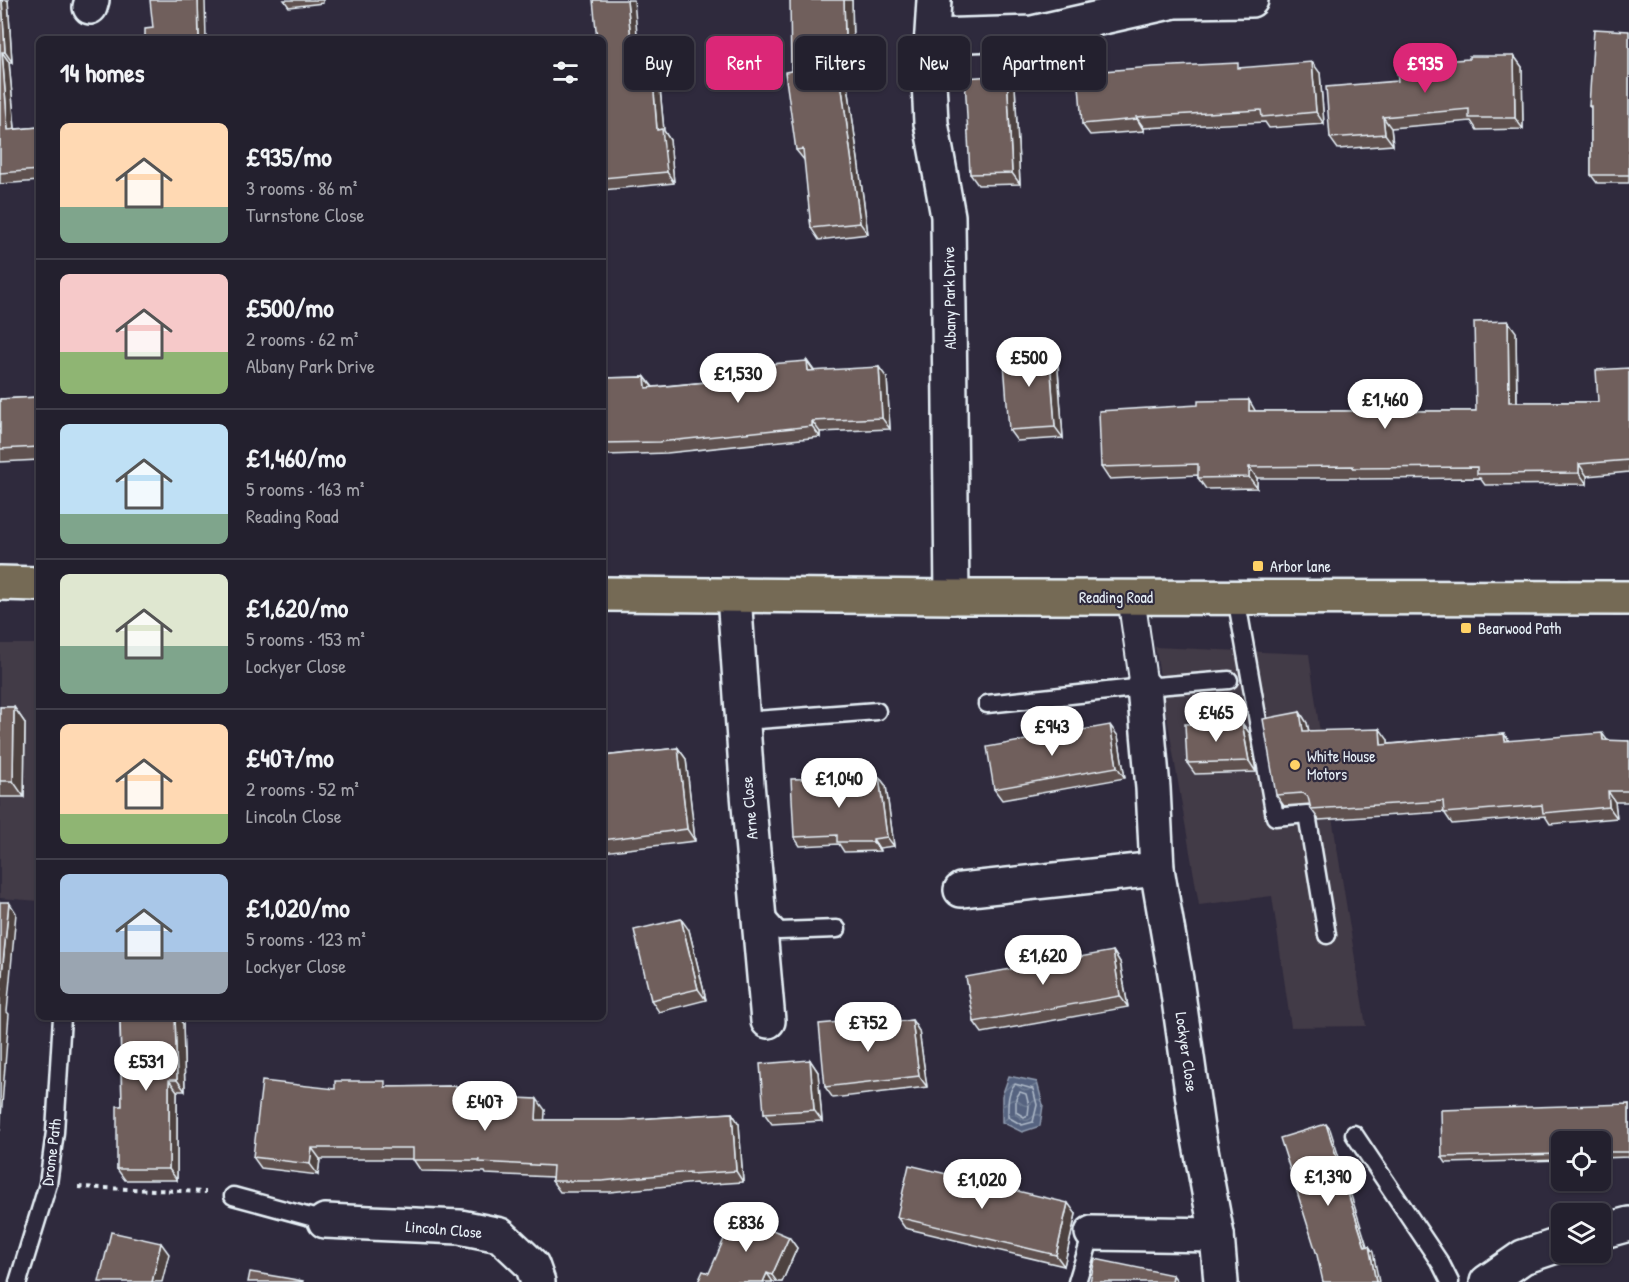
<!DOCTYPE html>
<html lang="en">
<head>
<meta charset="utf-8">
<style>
  :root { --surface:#23202e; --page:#2f2d3a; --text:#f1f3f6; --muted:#a3a3aa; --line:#403e4a; --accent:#db2777 }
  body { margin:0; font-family:"Patrick Hand",sans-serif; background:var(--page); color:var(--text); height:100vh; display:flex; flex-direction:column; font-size:22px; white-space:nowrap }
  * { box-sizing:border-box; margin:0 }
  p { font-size:20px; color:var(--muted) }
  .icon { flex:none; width:33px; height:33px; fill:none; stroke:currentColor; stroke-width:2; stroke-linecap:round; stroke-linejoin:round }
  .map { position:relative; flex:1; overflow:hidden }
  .side { position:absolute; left:36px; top:36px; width:570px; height:984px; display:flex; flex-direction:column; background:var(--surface); border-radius:9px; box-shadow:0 2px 4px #0004,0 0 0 2px var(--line) }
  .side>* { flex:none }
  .top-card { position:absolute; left:624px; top:36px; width:570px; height:54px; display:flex; gap:12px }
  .tools { position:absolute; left:1551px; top:1131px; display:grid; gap:12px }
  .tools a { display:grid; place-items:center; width:60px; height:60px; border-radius:9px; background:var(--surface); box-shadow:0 2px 4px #0004,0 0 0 2px var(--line); font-size:30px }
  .price { position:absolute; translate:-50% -51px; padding:0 14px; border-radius:21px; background:#fff; color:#222; font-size:20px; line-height:39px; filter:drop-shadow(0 2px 3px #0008) }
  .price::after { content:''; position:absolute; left:50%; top:36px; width:18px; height:14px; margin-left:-9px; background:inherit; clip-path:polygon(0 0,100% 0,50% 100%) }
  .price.selected { background:var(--accent); color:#fff }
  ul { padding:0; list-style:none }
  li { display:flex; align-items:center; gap:18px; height:150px; padding:0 24px }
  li+li { border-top:2px solid var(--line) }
  li span { display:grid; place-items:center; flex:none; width:168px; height:120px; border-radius:9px; color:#555 }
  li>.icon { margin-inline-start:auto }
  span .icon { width:72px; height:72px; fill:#fffc; stroke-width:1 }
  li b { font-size:26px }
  h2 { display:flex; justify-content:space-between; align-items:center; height:72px; padding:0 24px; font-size:26px }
  .tag { padding:0 21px; border-radius:9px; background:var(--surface); box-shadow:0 2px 4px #0004,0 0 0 2px var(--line); font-size:21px; line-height:54px }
  .tag.selected { background:var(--accent); color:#fff }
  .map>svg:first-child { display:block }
  .built { fill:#423a46 }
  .water { fill:url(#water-waves); stroke:#909cb0; stroke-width:1.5 }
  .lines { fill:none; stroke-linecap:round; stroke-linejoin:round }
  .shore { stroke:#aeb9c8; stroke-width:1.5 }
  .service-casing { stroke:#e8f1f8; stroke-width:21 }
  .pedestrian-casing { stroke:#e8f1f8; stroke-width:30 }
  .minor-casing { stroke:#e8f1f8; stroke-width:38 }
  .primary-casing { stroke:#e8f1f8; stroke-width:38 }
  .path { stroke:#e8f1f8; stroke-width:4; stroke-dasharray:4.5 4.5; stroke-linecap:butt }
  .service { stroke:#2f2a3d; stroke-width:16 }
  .pedestrian { stroke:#2f2a3d; stroke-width:26 }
  .minor { stroke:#2f2a3d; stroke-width:33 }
  .primary { stroke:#756a55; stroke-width:33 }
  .wall { fill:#5f514f; stroke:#e8f1f8; stroke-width:1.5 }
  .shaded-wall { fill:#4e4240; stroke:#e8f1f8; stroke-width:1.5 }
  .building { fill:#6f5e5c; stroke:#e8f1f8; stroke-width:1.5 }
  .poi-dot { fill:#ffd166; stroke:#2f2a3d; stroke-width:2 }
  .labels { text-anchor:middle; stroke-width:4.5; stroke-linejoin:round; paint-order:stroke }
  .street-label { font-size:16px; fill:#e8f1f8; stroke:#2f2a3d }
  .poi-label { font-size:16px; fill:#e8f1f8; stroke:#2f2a3d; text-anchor:start }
</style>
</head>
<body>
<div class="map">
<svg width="1629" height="1282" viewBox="0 0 1629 1282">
  <defs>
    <pattern id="water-waves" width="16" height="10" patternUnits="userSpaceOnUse" patternTransform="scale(1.5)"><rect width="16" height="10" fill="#566480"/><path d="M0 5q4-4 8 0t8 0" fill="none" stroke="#6e7b93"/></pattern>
  </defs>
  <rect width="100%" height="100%" fill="#2f2a3d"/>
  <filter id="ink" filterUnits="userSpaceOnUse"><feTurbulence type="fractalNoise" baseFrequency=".0167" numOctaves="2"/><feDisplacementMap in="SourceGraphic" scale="12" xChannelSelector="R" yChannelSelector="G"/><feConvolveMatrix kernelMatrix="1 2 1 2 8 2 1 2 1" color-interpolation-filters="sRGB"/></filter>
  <g filter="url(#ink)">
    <g class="built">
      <polygon points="0,644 39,644 39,901 0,898"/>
      <polygon points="1155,647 1309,654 1331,811 1366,1026 1291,1027 1272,896 1199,905"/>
    </g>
    <polygon class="water" points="1009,1076 1037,1082 1043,1105 1040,1126 1022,1132 1002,1122 1002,1096"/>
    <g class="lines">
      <g class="shore">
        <path d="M1015,1084l18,5 4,16 -4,17 -11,3 -14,-8c0,-11 -1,-25 7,-33z"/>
        <polygon points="1020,1092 1026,1094 1029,1106 1028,1115 1024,1117 1016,1112 1016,1098"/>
      </g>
      <defs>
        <g id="service">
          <polyline points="1236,597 1275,817 1307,814 1327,935"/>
          <polyline points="987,704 1144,687 1229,680"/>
          <polyline points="743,721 877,711"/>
          <polyline points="762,912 779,931 837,929"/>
          <polyline points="1354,1134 1441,1264 1450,1282"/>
          <polyline points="233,1196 325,1221"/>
          <polyline points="18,1282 48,1184 55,1132 62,1017"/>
          <polyline points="1077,1282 1092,1233"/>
        </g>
        <polyline id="pedestrian" points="1131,597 1144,687"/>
        <g id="minor">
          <polyline points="934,0 929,81 931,123 948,216 952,597"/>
          <polyline points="90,7 92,0"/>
          <polyline points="932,36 1032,33 1175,1 1251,0"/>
          <polyline points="734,595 747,783 768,1021"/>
          <polyline points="1144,687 1153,788 1157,869 1176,979 1197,1128 1217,1235 1221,1282"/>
          <polyline points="961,890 1157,869"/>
          <polyline points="325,1221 460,1227 500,1235 532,1265 538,1282"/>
          <polyline points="1600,1232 1629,1224"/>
          <polyline points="1092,1233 1217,1235"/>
          <polyline points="1487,1282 1523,1257 1562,1244"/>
        </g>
        <g id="primary">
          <polyline points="0,583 39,584"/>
          <polyline points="603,594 952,597 1629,598"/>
        </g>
      </defs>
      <use href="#service" class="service-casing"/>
      <use href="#pedestrian" class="pedestrian-casing"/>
      <use href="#minor" class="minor-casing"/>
      <use href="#primary" class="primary-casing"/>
      <polyline class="path" points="78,1187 206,1192"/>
      <use href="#service" class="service"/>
      <use href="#pedestrian" class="pedestrian"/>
      <use href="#minor" class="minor"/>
      <use href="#primary" class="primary"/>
    </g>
    <g class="wall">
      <polygon points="0,0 8,0 12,62 9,62 15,129 39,127 39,181 0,184"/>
      <polygon points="284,0 323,0 323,3 289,7"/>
      <polygon points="852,0 853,48 843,48 868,234 819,240 811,228 805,161 796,150 791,71"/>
      <polygon points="1629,31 1629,183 1597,183 1591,175 1591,108 1589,106"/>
      <polygon points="603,39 640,68 659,78 664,131 670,140 674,183 603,190"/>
      <polygon points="1514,56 1522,67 1523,129 1477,130 1471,121 1391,128 1393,145 1338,149 1330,138 1398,81"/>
      <polygon points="1241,68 1320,73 1324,124 1269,128 1265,122 1144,128 1144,131 1090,135 1082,124"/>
      <polygon points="1015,86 1020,184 978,185 970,174"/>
      <polygon points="1516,332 1517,402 1598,402 1629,368 1629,472 1587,476 1587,484 1485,485 1480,478 1360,479 1359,478 1257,478 1257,488 1206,489 1198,478 1198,475 1109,479 1101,467 1256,411 1476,411"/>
      <polygon points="1057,357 1063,438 1017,441 1009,430"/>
      <polygon points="807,361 814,371 887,378 890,429 820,432 820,437 667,453 607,455 603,450 603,378 645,377 653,387 770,376"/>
      <polygon points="39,397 39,460 0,462 0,399"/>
      <polygon points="0,707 14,707 25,723 24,797 0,797"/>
      <polygon points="1300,712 1307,723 1309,731 1388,740 1388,744 1504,734 1509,741 1629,741 1629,802 1615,802 1617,818 1550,824 1545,816 1452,824 1444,812 1319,820 1311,809 1310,804 1284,806 1276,795"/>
      <polygon points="1242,723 1250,734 1256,772 1195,774 1187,763"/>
      <polygon points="1118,736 1125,778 1002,800 994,789"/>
      <polygon points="678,748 686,759 695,841 603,852 603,756"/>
      <polygon points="879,777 886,786 894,846 879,848 880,851 844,852 839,844 800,846 794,837"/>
      <polygon points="689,930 706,1000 659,1012 651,1000"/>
      <polygon points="1113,951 1120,962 1128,1007 982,1033 974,1022"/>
      <polygon points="120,1017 178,1017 183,1024 185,1091 177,1091 177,1180 125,1180 117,1169 122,1106"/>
      <polygon points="912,1020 919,1031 927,1087 833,1098 825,1087 856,1027"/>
      <polygon points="810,1060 818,1072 822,1121 772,1124 764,1113"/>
      <polygon points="456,1086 462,1095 545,1110 544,1120 621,1120 732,1113 739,1124 743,1182 698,1185 696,1183 610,1192 560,1192 552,1181 552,1177 486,1174 485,1172 421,1171 413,1159 320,1159 318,1175 261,1168 253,1157 335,1089 389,1087"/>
      <polygon points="1629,1104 1629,1157 1600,1158 1600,1142 1562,1142 1562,1160 1446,1163 1442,1157"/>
      <polygon points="1076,1214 1064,1266 905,1228 897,1217"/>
      <polygon points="789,1237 797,1248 782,1282 698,1282 709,1273"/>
    </g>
    <g class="shaded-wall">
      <polygon points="2,0 8,0 12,62 5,52"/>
      <polygon points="198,0 205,0 206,39 199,39"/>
      <polygon points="627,0 634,0 641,79 634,69"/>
      <polygon points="844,0 852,0 853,48 845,37"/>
      <polygon points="835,37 843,48 868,234 860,223"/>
      <polygon points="2,52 9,62 16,140 8,130"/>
      <polygon points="1514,56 1522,67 1523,129 1515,118"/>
      <polygon points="1312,62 1320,73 1324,124 1316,112"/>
      <polygon points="652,67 659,78 664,131 670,140 674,183 667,172 657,130"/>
      <polygon points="1007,75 1015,86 1020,184 1012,173"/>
      <polygon points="1136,117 1144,128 1144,131 1137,119"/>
      <polygon points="1383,117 1391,128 1393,145 1385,134"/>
      <polygon points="1508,321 1516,332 1517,414 1509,402"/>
      <polygon points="1049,346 1057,357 1063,438 1055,427"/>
      <polygon points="807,361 815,372 808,371"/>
      <polygon points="879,367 887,378 890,429 882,418"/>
      <polygon points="645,377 653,388 646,388"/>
      <polygon points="1249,400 1256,412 1249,411"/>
      <polygon points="812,421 820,432 820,437 812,426"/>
      <polygon points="1579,464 1587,476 1587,484 1579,473"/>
      <polygon points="1249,467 1257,478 1257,488 1249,477"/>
      <polygon points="14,707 25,723 24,797 13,781"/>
      <polygon points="1300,712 1307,723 1311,742 1303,731"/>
      <polygon points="1242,723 1250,734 1256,772 1249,761"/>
      <polygon points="1110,725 1118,736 1125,778 1117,767"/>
      <polygon points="1380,729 1388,740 1388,756 1381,745"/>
      <polygon points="1602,733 1610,744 1603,740"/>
      <polygon points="1504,734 1512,745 1505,741"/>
      <polygon points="678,748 686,759 695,841 687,829"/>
      <polygon points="879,777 886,786 894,846 887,837"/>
      <polygon points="1608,791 1615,802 1617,818 1609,807"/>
      <polygon points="873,839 879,848 880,851 873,842"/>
      <polygon points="9,902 16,913 7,1012 9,1014 0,1131 0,994"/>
      <polygon points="681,919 689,930 706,1000 698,989"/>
      <polygon points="1113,951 1120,962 1128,1007 1120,996"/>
      <polygon points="175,1017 178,1017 183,1024 185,1091 177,1080"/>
      <polygon points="912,1020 919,1031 927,1087 919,1076"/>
      <polygon points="810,1060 818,1072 822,1121 814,1110"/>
      <polygon points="169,1080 177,1091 177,1180 169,1169"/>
      <polygon points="456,1086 464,1097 456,1095"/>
      <polygon points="537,1099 545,1110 544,1131 536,1120"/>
      <polygon points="732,1113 739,1124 743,1182 736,1171"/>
      <polygon points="1326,1124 1330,1129 1369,1252 1365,1247"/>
      <polygon points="312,1148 320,1159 318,1175 310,1164"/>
      <polygon points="1068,1203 1076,1214 1064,1266 1056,1255"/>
      <polygon points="789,1237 797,1248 782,1282 777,1282 772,1275"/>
      <polygon points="161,1243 169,1254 162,1282 152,1282"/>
      <polygon points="1369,1246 1373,1252 1379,1282 1376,1282"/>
      <polygon points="767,1273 773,1282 763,1282"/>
      <polygon points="1173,1275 1178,1282 1172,1282"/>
    </g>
    <g class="building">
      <polygon points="0,0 2,0 5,52 2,52 8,130 39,127 39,170 0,173"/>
      <polygon points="150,0 198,0 199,39 145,39 145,29 153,28"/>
      <polygon points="593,0 627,0 634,69 652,67 657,130 662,129 667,172 603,178 603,39 597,39"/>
      <polygon points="790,0 844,0 845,37 835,37 860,223 811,228 803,149 796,150 785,72 791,71"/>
      <polygon points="1594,29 1629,31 1629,175 1591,175 1591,106 1589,106"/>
      <polygon points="1469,56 1514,56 1515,118 1469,118 1469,109 1383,117 1385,134 1330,138 1326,87 1398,81 1396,64 1469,59"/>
      <polygon points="1312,62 1316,112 1262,117 1261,110 1136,117 1137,119 1082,124 1078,73 1153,67 1238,63 1238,68"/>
      <polygon points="1007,75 1012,173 970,174 965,78"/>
      <polygon points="1508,321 1509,402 1598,402 1596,370 1629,368 1629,460 1579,464 1579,473 1477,474 1477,467 1353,468 1353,466 1249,467 1249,477 1198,478 1198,464 1101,467 1099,411 1198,405 1198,401 1249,400 1249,411 1476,411 1474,322"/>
      <polygon points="1049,346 1055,427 1009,430 1003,349"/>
      <polygon points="807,361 808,371 879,367 882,418 812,421 812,426 659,442 603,443 603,378 645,377 646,388 770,376 770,364"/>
      <polygon points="39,397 39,447 0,449 0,399"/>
      <polygon points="0,707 14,707 13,781 0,781"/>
      <polygon points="1300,712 1303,731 1380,729 1381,745 1504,734 1505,741 1602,733 1603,740 1629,741 1629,791 1608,791 1609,807 1543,813 1542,805 1444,813 1443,801 1311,809 1308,797 1303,793 1276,795 1263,719"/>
      <polygon points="1242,723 1249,761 1187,763 1185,724"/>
      <polygon points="1110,725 1117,767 994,789 987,747"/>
      <polygon points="678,748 687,829 603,840 603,756"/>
      <polygon points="879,777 887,837 873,839 873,842 837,842 837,835 794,837 791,779"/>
      <polygon points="0,902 9,902 0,994"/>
      <polygon points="681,919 698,989 651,1000 634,930"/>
      <polygon points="1113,951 1120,996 974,1022 966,977"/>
      <polygon points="120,1017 175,1017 177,1080 169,1080 169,1169 117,1169 117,1106 122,1106"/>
      <polygon points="912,1020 919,1076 825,1087 819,1024 852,1021 853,1028"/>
      <polygon points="810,1060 814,1110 764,1113 760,1064"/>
      <polygon points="262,1081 335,1089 335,1081 385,1081 385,1087 456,1086 456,1095 537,1099 536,1120 621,1120 732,1113 736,1171 690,1174 690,1172 602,1181 552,1181 553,1166 479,1162 479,1160 413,1160 413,1148 312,1148 310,1164 253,1157"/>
      <polygon points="1629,1104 1629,1152 1600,1152 1600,1142 1562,1142 1562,1154 1442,1157 1441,1110"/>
      <polygon points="1326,1124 1365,1247 1369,1246 1376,1282 1323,1282 1317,1255 1280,1138"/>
      <polygon points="909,1165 1068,1203 1056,1255 897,1217"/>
      <polygon points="735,1214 789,1237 772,1275 767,1273 763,1282 698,1282 703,1271 709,1273"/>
      <polygon points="111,1232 161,1243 152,1282 99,1282"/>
      <polygon points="1095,1259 1173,1275 1172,1282 1090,1282"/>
      <polygon points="250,1272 303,1281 303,1282 248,1282"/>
    </g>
  </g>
  <g class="poi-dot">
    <rect x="1252" y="560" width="12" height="12" rx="3"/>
    <rect x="1460" y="622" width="12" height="12" rx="3"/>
    <circle cx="1295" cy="765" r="6"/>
  </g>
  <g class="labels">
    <g class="street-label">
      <text transform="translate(949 298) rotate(-91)" y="6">Albany Park Drive</text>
      <text x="1116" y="603">Reading Road</text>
      <text transform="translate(749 808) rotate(-95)" y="6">Arne Close</text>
      <text transform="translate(1187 1052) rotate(82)" y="6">Lockyer Close</text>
      <text transform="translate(51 1152) rotate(-83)" y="6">Drome Path</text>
      <text transform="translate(444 1229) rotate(5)" y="6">Lincoln Close</text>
    </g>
    <g class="poi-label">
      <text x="1270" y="572">Arbor lane</text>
      <text x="1478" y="634">Bearwood Path</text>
      <text x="1307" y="762">White House<tspan x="1307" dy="18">Motors</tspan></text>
    </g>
  </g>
</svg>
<div class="tools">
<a><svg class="icon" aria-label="locate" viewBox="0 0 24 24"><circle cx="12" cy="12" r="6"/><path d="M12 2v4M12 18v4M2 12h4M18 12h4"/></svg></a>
<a><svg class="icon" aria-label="layers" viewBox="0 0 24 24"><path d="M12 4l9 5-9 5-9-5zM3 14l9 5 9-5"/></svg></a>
</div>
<b class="price selected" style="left:1425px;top:94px">£935</b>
<b class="price" style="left:1029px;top:388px">£500</b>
<b class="price" style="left:738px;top:404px">£1,530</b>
<b class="price" style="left:1385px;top:430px">£1,460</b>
<b class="price" style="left:1216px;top:743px">£465</b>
<b class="price" style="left:1052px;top:757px">£943</b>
<b class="price" style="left:839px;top:809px">£1,040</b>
<b class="price" style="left:1043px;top:986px">£1,620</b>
<b class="price" style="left:868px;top:1053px">£752</b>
<b class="price" style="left:146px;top:1092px">£531</b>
<b class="price" style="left:485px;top:1132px">£407</b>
<b class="price" style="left:1328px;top:1207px">£1,390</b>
<b class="price" style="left:982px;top:1210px">£1,020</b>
<b class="price" style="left:746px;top:1253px">£836</b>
<div class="top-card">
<a class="tag">Buy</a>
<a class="tag selected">Rent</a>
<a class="tag">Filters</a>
<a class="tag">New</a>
<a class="tag">Apartment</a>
</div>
<section class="side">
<h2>14 homes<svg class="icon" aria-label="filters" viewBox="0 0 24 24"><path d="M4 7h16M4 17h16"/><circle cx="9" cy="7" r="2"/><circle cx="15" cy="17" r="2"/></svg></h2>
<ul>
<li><span style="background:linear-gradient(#ffd9b3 70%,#7fa58c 0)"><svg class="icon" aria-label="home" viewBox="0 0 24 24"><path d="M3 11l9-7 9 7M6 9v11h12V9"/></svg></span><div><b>£935/mo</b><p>3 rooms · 86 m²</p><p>Turnstone Close</p></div></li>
<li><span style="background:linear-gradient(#f6c9c9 65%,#8fb573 0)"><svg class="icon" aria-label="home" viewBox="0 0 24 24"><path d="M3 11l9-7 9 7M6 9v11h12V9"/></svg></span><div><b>£500/mo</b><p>2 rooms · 62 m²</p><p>Albany Park Drive</p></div></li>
<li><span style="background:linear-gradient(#bfe0f5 75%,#7fa58c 0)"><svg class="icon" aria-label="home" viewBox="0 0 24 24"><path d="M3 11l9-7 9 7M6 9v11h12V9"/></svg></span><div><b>£1,460/mo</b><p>5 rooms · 163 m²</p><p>Reading Road</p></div></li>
<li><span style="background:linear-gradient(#dfe7d0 60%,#7fa58c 0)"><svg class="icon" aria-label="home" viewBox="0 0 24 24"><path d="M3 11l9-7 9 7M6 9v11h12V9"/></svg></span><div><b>£1,620/mo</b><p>5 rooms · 153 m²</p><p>Lockyer Close</p></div></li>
<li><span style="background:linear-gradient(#ffd9b3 75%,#8fb573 0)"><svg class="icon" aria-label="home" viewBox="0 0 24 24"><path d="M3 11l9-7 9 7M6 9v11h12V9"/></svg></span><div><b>£407/mo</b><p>2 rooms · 52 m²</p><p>Lincoln Close</p></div></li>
<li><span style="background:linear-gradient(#a9c7e8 65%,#9aa5b1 0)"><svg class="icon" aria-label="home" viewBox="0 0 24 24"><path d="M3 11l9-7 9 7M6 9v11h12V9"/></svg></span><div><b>£1,020/mo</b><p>5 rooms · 123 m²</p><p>Lockyer Close</p></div></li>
</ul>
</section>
</div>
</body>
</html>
